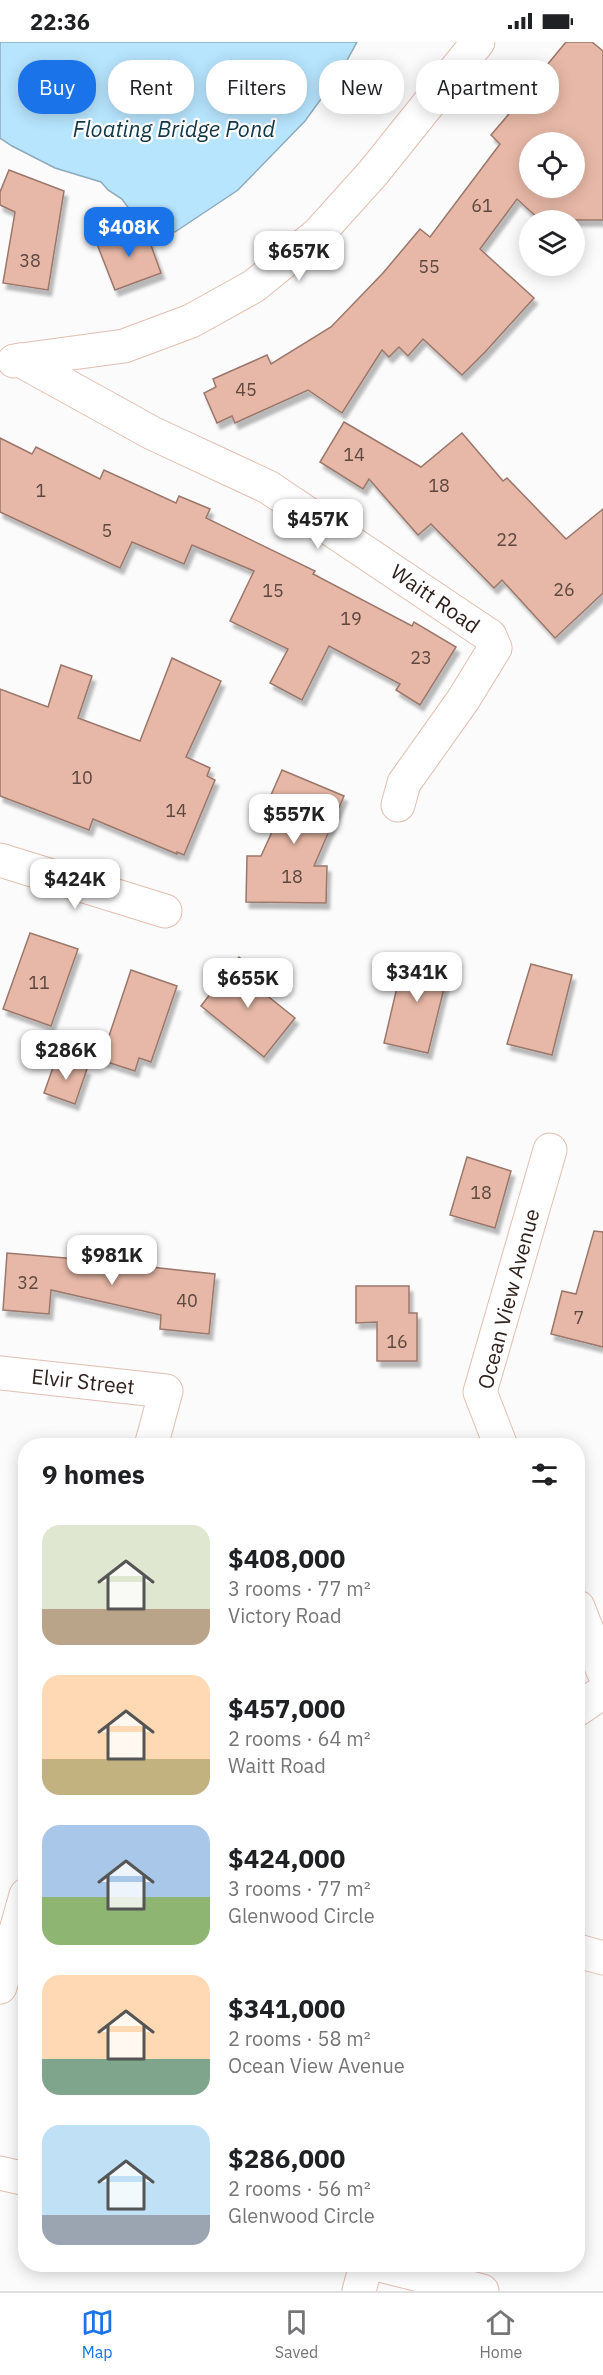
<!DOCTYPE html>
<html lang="en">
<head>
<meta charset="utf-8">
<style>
  :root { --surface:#fff; --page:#f6f6f6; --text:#202124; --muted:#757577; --line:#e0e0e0; --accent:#1a73e8 }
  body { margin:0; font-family:"IBM Plex Sans",sans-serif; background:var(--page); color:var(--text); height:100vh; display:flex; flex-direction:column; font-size:22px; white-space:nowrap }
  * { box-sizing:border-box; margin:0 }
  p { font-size:20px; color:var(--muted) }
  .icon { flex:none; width:33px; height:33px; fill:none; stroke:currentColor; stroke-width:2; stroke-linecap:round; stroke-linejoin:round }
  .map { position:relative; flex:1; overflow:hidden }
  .drawer { position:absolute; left:18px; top:1396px; width:567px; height:834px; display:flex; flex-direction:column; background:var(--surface); border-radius:24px; box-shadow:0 3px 15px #0003 }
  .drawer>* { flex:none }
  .guide { position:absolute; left:18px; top:18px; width:567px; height:54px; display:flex; gap:12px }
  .buttons { position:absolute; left:519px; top:90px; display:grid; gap:12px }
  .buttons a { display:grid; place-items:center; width:66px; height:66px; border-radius:50%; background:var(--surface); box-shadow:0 3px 15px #0003; font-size:30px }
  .price { position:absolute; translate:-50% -51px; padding:0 14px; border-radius:12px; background:#fff; color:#222; font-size:20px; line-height:39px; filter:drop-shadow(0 2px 3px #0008) }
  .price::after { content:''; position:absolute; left:50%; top:36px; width:18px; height:14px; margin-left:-9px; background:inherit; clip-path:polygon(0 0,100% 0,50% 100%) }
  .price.selected { background:var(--accent); color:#fff }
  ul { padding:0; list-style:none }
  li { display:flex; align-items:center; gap:18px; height:150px; padding:0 24px }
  li span { display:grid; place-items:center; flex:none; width:168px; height:120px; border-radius:18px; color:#555 }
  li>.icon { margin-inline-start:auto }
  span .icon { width:72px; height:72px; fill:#fffc; stroke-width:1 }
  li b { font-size:26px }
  h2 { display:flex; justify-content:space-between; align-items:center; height:72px; padding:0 24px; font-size:26px }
  .pill { padding:0 21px; border-radius:24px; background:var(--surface); box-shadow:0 3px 15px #0003; font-size:21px; line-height:54px }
  .pill.selected { background:var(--accent); color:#fff }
  .status { display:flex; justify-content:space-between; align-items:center; height:42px; padding:0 30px; background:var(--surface); direction:ltr }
  .status svg { height:16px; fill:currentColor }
  .tabs { display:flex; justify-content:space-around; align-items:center; height:84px; border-top:2px solid var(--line); background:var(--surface); font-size:16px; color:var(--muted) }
  .tabs a { display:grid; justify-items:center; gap:3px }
  .tabs .selected { color:var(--accent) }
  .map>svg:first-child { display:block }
  .water { fill:#b7e5fe; stroke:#8eaaba; stroke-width:1.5 }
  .building { fill:#e7b8a7; stroke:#9a776b; stroke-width:1.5; fill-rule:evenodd; filter:url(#shadow) }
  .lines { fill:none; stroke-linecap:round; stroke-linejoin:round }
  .minor-casing { stroke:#e3beb0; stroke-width:35 }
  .minor { stroke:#fff; stroke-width:33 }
  .labels { text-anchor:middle; stroke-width:4.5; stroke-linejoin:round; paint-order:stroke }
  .number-label { font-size:18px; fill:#5d473f }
  .street-label { font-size:21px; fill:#2f211c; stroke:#fff }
  .water-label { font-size:22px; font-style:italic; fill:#113749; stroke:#fff }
</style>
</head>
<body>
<div class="status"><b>22:36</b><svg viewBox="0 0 49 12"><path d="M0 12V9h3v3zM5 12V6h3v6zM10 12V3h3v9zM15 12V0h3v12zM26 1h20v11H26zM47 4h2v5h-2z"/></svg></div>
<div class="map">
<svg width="603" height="2249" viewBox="0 0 603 2249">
  <defs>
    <filter id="shadow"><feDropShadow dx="3.5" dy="6" stdDeviation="1.5" flood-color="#0004"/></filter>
  </defs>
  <rect width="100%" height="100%" fill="#fbfbfb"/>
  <polygon class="water" points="0,0 357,0 340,31 305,79 238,148 175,190 130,168 122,157 108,148 101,140 55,126 12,104 0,96"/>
  <g class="building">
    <path d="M566,0h26l11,9v169h-63l-23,-21 -37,50 54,49 -48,53 -24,24 -39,-36 -15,17 -9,-9 -10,10 -7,-7 -40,63 -34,-23 -73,33 -3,-7 -15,7 -13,-30 12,-6 -3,-8 54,-24 4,9 60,-37 52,-54 37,-44 10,8 70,-93 -9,-9 53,-62 -2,-2zM530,100h44v46h-44z"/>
    <polygon points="9,128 64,149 48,248 3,241 15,170 0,163 0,150"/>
    <polygon points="144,184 161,231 115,248 97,202"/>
    <polygon points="344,380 421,425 462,391 503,439 507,436 566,497 603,467 603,551 555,596 502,538 494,546 431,482 418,493 369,437 363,447 320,420"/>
    <polygon points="0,396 32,412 36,405 100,437 104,428 176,461 179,454 210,467 206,476 315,529 313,532 412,584 414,580 456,605 420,663 396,648 400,642 329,604 302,658 270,641 288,607 230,579 254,529 192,503 184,522 132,500 120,526 0,470"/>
    <polygon points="172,616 221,639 186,715 210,726 207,734 215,738 184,813 177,810 177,812 93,777 89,788 0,754 0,647 48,665 61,623 92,634 78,676 140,699"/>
    <polygon points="282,728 344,754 314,824 327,824 326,861 246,860 247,814 261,814 282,768 267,762"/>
    <polygon points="30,891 78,907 51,984 3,967"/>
    <polygon points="405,911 450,922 428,1011 384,1001"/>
    <polygon points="239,915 262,933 254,943 295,976 264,1015 201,964"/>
    <polygon points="531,922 572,933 552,1013 507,1002"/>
    <polygon points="131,928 177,944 151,1020 139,1016 135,1029 101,1018"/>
    <polygon points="56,1017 87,1027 75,1062 44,1051"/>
    <polygon points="467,1115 511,1129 495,1186 450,1173"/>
    <polygon points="594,1189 603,1190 603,1305 551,1292 562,1249 576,1252"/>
    <polygon points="93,1198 135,1207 132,1223 215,1232 209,1292 160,1287 161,1273 51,1248 49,1272 3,1268 7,1211 89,1218"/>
    <polygon points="356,1244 409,1244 409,1271 417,1271 417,1319 377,1319 377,1280 356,1281"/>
  </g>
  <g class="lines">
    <defs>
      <g id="minor">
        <polyline points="20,318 152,391 268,445 490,594 495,606 463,658 404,741 398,763"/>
        <polyline points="14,319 124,304 191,279 254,244 318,192 373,131 478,0"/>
        <polyline points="0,818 165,869"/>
        <polyline points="0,1331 166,1349 151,1404"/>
        <polyline points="501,1404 480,1350 550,1108"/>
        <polyline points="578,1565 603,1629"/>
        <polyline points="578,1667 603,1650"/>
        <polyline points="578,1909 603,1916"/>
        <polyline points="0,1945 26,1853"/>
        <polyline points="0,2131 26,2137"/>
        <polyline points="380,2223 482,2249"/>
        <polyline points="359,2249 366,2223"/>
      </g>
    </defs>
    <use href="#minor" class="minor-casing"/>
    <use href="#minor" class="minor"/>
  </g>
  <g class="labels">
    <g class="number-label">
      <text x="482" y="170">61</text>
      <text x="30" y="225">38</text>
      <text x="429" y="231">55</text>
      <text x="246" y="354">45</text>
      <text x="354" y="419">14</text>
      <text x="439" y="450">18</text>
      <text x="41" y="455">1</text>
      <text x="107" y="495">5</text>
      <text x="507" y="504">22</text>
      <text x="564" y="554">26</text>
      <text x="273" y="555">15</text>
      <text x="351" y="583">19</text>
      <text x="421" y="622">23</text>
      <text x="82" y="742">10</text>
      <text x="176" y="775">14</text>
      <text x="292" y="841">18</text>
      <text x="39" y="947">11</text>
      <text x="481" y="1157">18</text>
      <text x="28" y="1247">32</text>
      <text x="187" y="1265">40</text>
      <text x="579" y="1282">7</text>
      <text x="397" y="1306">16</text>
    </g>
    <g class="street-label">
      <text transform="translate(435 557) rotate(35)" y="7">Waitt Road</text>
      <text transform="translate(509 1257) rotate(-75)" y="7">Ocean View Avenue</text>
      <text transform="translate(83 1340) rotate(6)" y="7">Elvir Street</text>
    </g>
    <g class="water-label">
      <text x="174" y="95">Floating Bridge Pond</text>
    </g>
  </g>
</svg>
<div class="buttons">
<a><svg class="icon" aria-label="locate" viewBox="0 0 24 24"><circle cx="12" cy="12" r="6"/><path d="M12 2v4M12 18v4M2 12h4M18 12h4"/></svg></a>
<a><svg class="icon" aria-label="layers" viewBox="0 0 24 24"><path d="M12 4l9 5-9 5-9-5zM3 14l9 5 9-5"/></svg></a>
</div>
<b class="price selected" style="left:129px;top:216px">$408K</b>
<b class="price" style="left:299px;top:240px">$657K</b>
<b class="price" style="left:318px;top:508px">$457K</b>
<b class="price" style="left:294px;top:803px">$557K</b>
<b class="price" style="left:75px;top:868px">$424K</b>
<b class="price" style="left:417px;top:961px">$341K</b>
<b class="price" style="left:248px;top:967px">$655K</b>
<b class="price" style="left:66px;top:1039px">$286K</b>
<b class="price" style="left:112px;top:1244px">$981K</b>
<div class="guide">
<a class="pill selected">Buy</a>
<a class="pill">Rent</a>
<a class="pill">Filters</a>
<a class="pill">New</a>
<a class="pill">Apartment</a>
</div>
<section class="drawer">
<h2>9 homes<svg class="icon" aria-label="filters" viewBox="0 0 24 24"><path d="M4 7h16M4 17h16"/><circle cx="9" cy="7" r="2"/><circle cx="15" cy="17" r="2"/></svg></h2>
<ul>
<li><span style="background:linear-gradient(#dfe7d0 70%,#b9a48a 0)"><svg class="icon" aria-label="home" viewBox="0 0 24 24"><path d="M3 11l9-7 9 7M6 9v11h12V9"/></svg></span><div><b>$408,000</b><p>3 rooms · 77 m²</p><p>Victory Road</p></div></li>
<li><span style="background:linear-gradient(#ffd9b3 70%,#c2b280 0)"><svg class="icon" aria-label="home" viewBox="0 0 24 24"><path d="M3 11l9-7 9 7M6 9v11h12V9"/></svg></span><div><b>$457,000</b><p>2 rooms · 64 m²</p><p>Waitt Road</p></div></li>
<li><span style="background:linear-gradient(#a9c7e8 60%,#8fb573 0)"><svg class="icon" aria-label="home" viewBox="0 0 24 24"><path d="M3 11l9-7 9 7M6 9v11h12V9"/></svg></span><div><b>$424,000</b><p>3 rooms · 77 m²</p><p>Glenwood Circle</p></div></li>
<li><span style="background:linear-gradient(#ffd9b3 70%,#7fa58c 0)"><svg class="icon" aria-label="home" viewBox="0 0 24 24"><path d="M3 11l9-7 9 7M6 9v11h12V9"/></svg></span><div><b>$341,000</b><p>2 rooms · 58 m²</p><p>Ocean View Avenue</p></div></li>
<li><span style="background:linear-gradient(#bfe0f5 75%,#9aa5b1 0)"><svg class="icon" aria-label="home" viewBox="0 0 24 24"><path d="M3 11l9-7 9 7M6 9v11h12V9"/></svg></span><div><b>$286,000</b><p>2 rooms · 56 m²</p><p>Glenwood Circle</p></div></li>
</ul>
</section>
</div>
<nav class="tabs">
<a class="selected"><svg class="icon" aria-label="map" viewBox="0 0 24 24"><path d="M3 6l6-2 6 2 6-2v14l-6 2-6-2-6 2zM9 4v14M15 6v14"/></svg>Map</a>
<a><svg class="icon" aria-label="saved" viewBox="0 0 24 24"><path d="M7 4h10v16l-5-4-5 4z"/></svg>Saved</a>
<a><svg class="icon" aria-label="home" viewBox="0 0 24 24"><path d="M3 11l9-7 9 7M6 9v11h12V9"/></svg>Home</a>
</nav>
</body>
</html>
